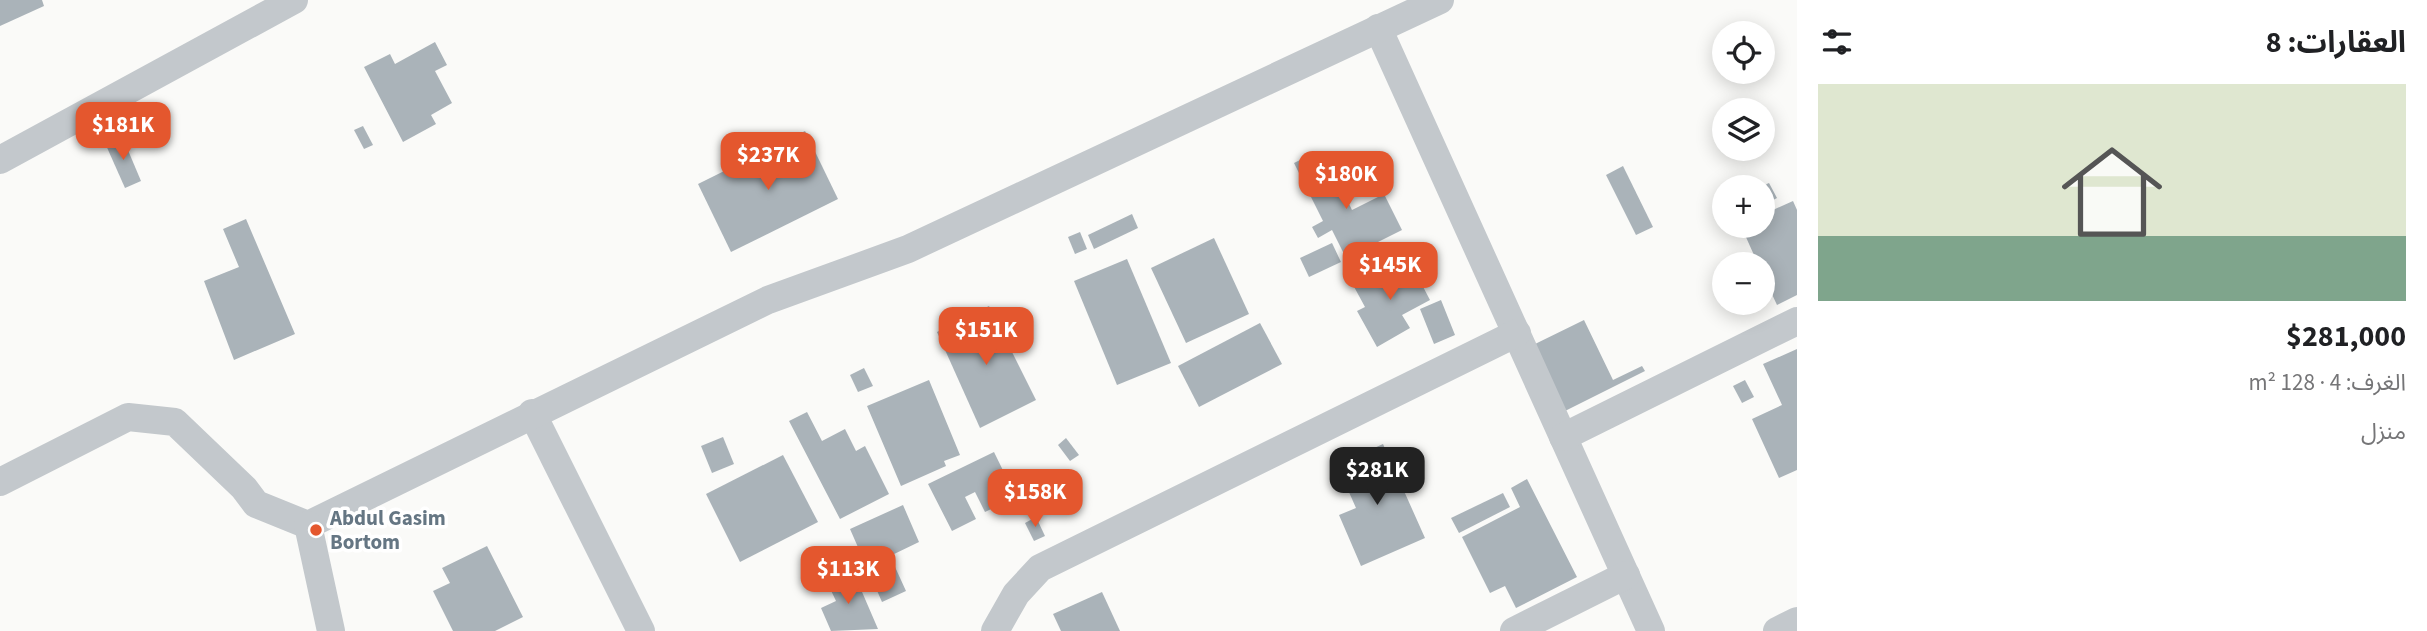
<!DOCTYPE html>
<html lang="ar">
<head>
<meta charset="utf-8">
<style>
  :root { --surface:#fff; --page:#f2f2f2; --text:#202124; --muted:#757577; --line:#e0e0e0; --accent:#e4572e }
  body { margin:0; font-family:"Source Sans 3","Noto Sans Arabic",sans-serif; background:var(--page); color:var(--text); direction:rtl; height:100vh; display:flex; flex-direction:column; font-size:26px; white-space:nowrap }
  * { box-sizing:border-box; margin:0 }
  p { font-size:23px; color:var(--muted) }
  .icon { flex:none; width:38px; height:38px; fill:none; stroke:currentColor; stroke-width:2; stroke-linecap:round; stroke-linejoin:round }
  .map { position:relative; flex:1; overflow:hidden; direction:ltr }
  .sheet { display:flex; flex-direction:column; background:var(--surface); width:630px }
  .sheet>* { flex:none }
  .fabs { position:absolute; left:1712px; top:21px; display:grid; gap:14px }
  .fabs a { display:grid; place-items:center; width:63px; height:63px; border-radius:50%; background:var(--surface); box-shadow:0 4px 18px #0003; font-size:35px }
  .price { position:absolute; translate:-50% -60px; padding:0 16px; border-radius:14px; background:var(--accent); color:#fff; font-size:23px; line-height:46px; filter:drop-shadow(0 2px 4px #0008) }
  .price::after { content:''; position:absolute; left:50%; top:42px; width:21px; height:16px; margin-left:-10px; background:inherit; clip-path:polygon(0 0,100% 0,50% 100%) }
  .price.on { background:#222; color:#fff }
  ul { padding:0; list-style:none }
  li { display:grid; align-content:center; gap:14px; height:371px; padding:0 21px }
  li+li { border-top:2px solid var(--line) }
  li span { display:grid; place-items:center; height:217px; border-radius:0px; color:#555 }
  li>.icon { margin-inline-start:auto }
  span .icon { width:126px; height:126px; fill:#fffc; stroke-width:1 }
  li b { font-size:30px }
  h2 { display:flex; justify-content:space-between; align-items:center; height:84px; padding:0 21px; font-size:30px }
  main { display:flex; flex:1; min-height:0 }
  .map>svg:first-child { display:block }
  .building { fill:#aab3b9 }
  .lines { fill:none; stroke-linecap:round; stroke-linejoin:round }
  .minor { stroke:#c3c8cc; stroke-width:28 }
  .poi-dot { fill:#e4572e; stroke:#fff; stroke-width:2.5 }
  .labels { text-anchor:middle; stroke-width:7; stroke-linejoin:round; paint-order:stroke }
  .poi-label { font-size:21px; font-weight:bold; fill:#657683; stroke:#fff; text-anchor:start }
</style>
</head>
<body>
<main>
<section class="sheet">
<h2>العقارات: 8<svg class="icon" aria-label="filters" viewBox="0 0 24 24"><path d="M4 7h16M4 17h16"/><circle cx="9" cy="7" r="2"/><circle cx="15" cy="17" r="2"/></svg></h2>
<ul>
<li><span style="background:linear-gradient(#dfe7d0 70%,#7fa58c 0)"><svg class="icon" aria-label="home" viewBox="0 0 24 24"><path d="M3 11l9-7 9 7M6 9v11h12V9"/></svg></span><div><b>$281,000</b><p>الغرف: 4 · 128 m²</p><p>منزل</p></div></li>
</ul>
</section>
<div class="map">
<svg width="1797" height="631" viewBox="0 0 1797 631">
  <rect width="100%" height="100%" fill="#fafaf8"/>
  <g class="building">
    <polygon points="0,0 42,0 44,6 0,26"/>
    <polygon points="435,42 447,65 435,71 452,103 431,115 436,124 403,142 364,67 390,54 395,64"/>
    <polygon points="363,126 373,145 364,149 354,130"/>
    <polygon points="805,131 838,199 731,252 698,184"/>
    <polygon points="122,136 141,181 125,188 105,143"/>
    <polygon points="1312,154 1321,174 1332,169 1352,210 1384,194 1402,230 1346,258 1332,230 1318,238 1312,227 1323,221 1294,163"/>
    <polygon points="1623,166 1653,227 1636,235 1606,175"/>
    <polygon points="1769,183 1777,198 1762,206 1762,186"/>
    <polygon points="1793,201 1797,210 1797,295 1777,305 1762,273 1762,264 1758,264 1741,226 1762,226 1762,215"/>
    <polygon points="1132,214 1138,228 1094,249 1088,235"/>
    <polygon points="246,219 295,334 234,360 204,281 239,267 223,229"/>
    <polygon points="1080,232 1087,249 1075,254 1068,237"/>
    <polygon points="1214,238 1249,314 1186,343 1151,268"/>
    <polygon points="1332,243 1341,262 1309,277 1300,258"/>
    <polygon points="1127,259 1171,363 1117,385 1074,281"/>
    <polygon points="1410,262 1430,300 1402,315 1410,328 1377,347 1357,311 1365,307 1352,283 1370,274 1374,282"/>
    <polygon points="1441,300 1455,335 1434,344 1420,309"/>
    <polygon points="989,306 1036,400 980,428 937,332"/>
    <polygon points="1584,320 1613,380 1642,366 1645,371 1565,411 1533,345"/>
    <polygon points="1260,323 1282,364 1199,407 1178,366"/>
    <polygon points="1797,349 1797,470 1779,478 1752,419 1782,405 1763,364"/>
    <polygon points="864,368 873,386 858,392 850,375"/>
    <polygon points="929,380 960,455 944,461 946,466 901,486 867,406"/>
    <polygon points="1745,380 1754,397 1742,403 1733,386"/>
    <polygon points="807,412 822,441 845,429 856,451 865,446 889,494 840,519 789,421"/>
    <polygon points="723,437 734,464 712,473 701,446"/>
    <polygon points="1066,438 1079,455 1070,461 1058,445"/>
    <polygon points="1383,444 1425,538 1361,566 1339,515 1356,508 1337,465"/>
    <polygon points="994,452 1016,497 985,512 975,492 965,497 976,519 952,531 928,484"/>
    <polygon points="783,455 818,522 740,562 706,494"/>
    <polygon points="1527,479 1577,577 1516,608 1505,586 1490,593 1462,537 1520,507 1511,488"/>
    <polygon points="1503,493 1510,507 1459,533 1451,518"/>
    <polygon points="903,505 919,542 890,556 906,591 882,602 850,529"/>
    <polygon points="1036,517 1045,536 1034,541 1025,523"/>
    <polygon points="487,546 523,617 495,631 453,631 433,591 450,583 442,568"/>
    <polygon points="853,571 878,629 831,631 821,608 836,601 827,582"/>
    <polygon points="1102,592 1120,631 1061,631 1053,614"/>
  </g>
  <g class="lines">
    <g class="minor">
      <polyline points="1378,28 1651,631"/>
      <polyline points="0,160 294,0"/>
      <polyline points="532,413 641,631"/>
      <polyline points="1563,437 1797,321"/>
      <polyline points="0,482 128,417 175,422 244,488 256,504 308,525 768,300 908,249 1440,0"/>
      <polyline points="308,525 331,631"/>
      <polyline points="995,631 1016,594 1040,568 1517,333"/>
      <polyline points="1514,631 1626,575"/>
      <polyline points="1777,631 1797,621"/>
    </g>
  </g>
  <circle class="poi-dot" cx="316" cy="530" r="7"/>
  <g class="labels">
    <g class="poi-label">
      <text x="330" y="525">Abdul Gasim<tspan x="330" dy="24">Bortom</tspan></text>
    </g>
  </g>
</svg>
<div class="fabs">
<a><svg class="icon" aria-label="locate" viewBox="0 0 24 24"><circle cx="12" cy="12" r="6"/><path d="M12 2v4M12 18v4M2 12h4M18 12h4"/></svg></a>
<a><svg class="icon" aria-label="layers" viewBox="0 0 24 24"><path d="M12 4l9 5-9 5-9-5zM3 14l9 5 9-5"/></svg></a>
<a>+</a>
<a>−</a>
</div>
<b class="price" style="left:123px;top:162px">$181K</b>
<b class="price" style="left:768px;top:192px">$237K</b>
<b class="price" style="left:1346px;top:211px">$180K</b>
<b class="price" style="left:1390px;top:302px">$145K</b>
<b class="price" style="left:986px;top:367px">$151K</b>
<b class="price on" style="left:1377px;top:507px">$281K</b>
<b class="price" style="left:1035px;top:529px">$158K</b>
<b class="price" style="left:848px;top:606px">$113K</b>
</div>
</main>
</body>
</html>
